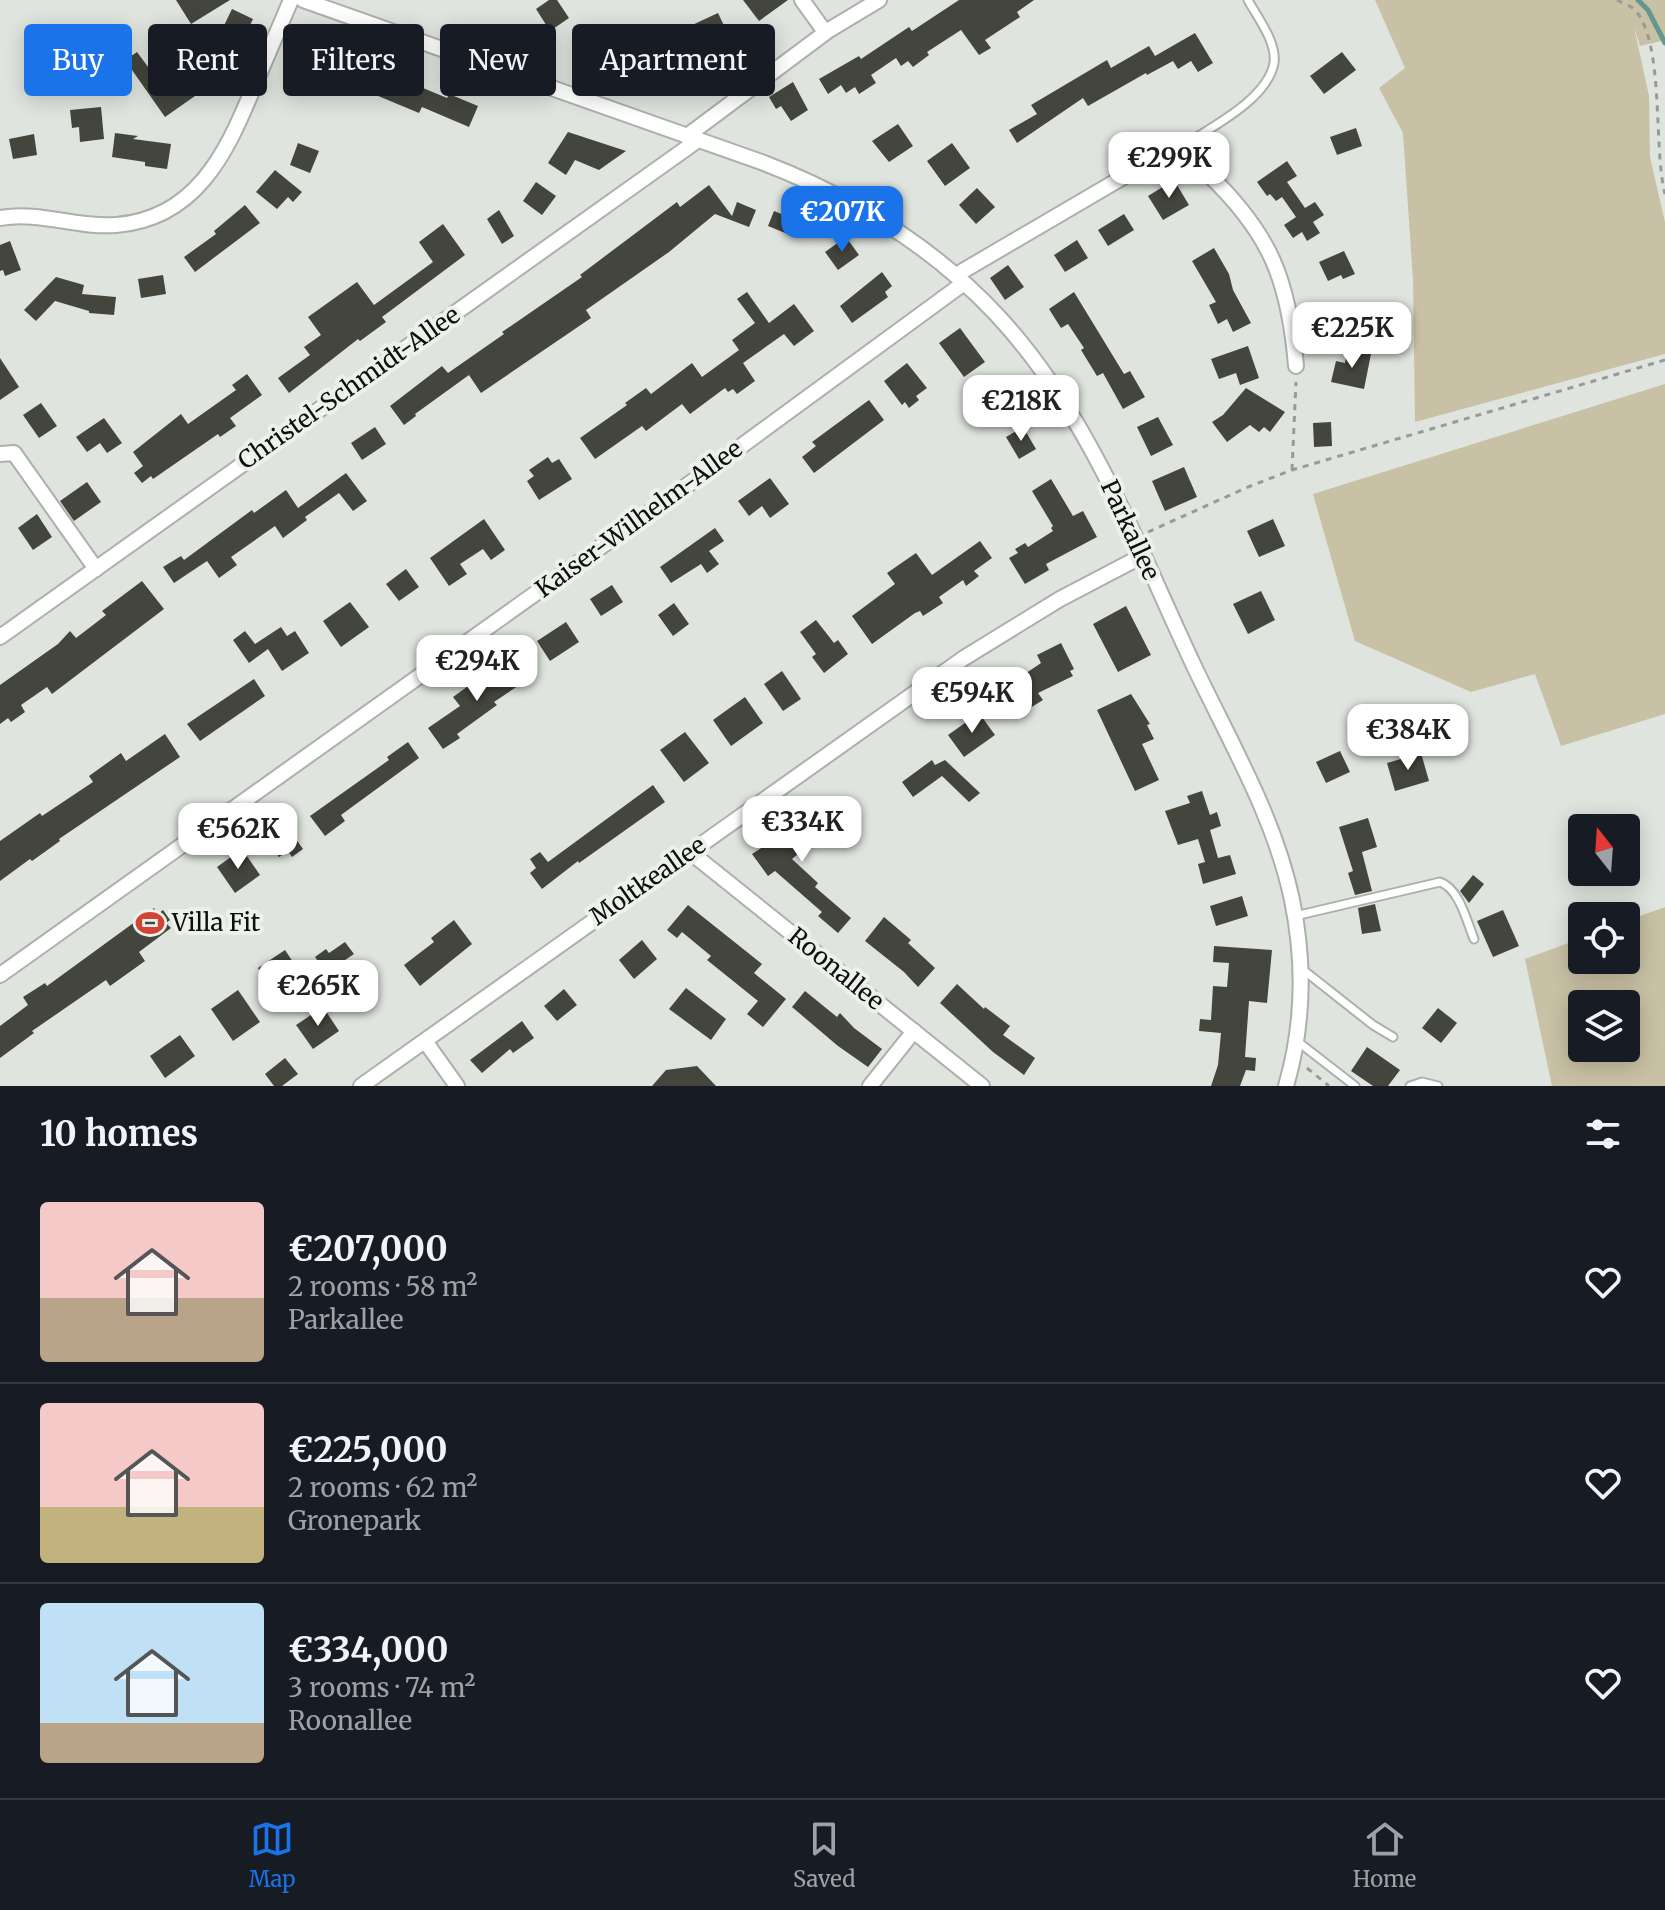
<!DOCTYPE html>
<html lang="en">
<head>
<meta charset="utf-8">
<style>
  :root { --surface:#171b24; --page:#20242c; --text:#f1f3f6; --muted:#9ea1a6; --line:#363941; --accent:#1a73e8 }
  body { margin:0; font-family:Merriweather,serif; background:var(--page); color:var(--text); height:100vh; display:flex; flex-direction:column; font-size:30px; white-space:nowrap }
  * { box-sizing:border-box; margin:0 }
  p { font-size:26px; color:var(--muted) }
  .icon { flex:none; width:44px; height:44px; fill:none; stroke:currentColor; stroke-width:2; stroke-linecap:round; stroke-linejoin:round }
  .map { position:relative; height:1086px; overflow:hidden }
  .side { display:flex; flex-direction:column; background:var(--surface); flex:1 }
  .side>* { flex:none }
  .hud { position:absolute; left:24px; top:24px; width:800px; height:72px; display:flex; gap:16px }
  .needle { width:52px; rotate:343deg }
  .tools { position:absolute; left:1568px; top:814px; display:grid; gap:16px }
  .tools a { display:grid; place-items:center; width:72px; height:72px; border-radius:8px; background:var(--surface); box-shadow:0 4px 20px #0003; font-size:40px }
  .price { position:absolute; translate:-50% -68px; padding:0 18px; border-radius:16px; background:#fff; color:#222; font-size:26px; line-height:52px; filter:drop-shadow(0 2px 4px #0008) }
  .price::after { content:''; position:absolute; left:50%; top:48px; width:24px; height:18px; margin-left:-12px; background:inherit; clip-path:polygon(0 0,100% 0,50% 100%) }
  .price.active { background:var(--accent); color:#fff }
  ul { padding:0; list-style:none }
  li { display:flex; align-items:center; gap:24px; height:200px; padding:0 40px }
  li+li { border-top:2px solid var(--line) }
  li span { display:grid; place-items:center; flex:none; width:224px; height:160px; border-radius:8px; color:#555 }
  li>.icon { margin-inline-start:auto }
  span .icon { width:96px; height:96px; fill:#fffc; stroke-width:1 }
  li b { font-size:34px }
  h2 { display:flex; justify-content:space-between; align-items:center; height:96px; padding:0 40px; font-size:34px }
  .chip { padding:0 28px; border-radius:8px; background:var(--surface); box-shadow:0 4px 20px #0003; font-size:28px; line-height:72px }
  .chip.active { background:var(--accent); color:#fff }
  .tab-bar { display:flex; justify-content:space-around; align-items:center; height:112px; border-top:2px solid var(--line); background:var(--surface); font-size:22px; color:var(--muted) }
  .tab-bar a { display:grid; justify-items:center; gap:4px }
  .tab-bar .active { color:var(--accent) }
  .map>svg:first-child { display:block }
  .green { fill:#c8c1a5; fill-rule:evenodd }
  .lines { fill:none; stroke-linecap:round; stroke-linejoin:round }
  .stream { stroke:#659790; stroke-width:5 }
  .building { fill:#44463e }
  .lane-casing { stroke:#abb1aa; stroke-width:11 }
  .street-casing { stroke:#abb1aa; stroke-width:18 }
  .path { stroke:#979b96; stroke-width:3; stroke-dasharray:6 6; stroke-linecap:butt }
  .lane { stroke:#fff; stroke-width:7 }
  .street { stroke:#fff; stroke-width:14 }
  .labels { text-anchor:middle; stroke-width:8; stroke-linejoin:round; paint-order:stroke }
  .street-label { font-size:24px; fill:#0d0f0c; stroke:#ecf2eb }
  .poi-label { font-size:24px; fill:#0d0f0c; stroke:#ecf2eb; text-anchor:start }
</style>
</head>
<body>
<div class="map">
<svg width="1665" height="1086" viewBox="0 0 1665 1086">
  <rect width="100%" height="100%" fill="#dfe5de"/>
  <g class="green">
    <polygon points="1375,0 1665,0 1665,40 1640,46 1634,27 1649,96 1650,157 1665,222 1665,354 1415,422 1413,280 1403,133 1379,88 1405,68"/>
    <polygon points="1665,384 1665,714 1561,746 1535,674 1471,692 1355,641 1313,494"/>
    <path d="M1665,907v179h-113l-27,-127 57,-21v22h44v-39zM1626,1004v44h-44v-44z"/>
  </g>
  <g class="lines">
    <polyline class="stream" points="1638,0 1648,10 1665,43"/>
  </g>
  <g class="building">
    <polygon points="176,0 230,0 191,24"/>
    <polygon points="549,0 557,0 569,18 550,31 536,9"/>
    <polygon points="743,0 788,0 759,21"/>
    <polygon points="959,0 1034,0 1017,12 1020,17 985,40 991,48 979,55 961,30 927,52 929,55 913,67 908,61 901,66 896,58 871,75 876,83 859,94 855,87 846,93 841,85 828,94 819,79 859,56 861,59 909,27 912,31"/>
    <polygon points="232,9 253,19 239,48 218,38"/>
    <polygon points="718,13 727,32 698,45 690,26"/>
    <polygon points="604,31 617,51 591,68 578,48"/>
    <polygon points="1195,33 1213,63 1198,72 1191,61 1178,69 1173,61 1147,75 1146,73 1088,106 1083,98 1017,143 1009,130 1037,114 1031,105 1107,60 1111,68 1149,46 1155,56"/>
    <polygon points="662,42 673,59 647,75 636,58"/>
    <polygon points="300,47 331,57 322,86 309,81 313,71 294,64"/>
    <polygon points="190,50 204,70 196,76 205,89 165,117 132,70 124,76 117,66 137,52 154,75"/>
    <polygon points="1342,52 1356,70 1324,94 1310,76"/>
    <polygon points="356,60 447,98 449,94 478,106 469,127 422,107 419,113 347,83"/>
    <polygon points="793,82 808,110 791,121 781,106 776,109 769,97"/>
    <polygon points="101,107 104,139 80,142 79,127 72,128 70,110"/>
    <polygon points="898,124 913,146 889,162 872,141"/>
    <polygon points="1356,128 1362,146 1337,155 1330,137"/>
    <polygon points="568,132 626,151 599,170 575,160 566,175 548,163"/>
    <polygon points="115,133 138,136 133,139 171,144 167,169 145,166 145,162 112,157"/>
    <polygon points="34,134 37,155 13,159 9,139"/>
    <polygon points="298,143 319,151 310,173 290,165"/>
    <polygon points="952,143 970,168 945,186 927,161"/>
    <polygon points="1287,161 1297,176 1287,182 1305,208 1315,202 1324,215 1313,222 1320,233 1307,241 1302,232 1293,238 1284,225 1296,217 1282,197 1276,201 1270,194 1267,196 1257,182"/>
    <polygon points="275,170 302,192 293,202 288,197 277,209 256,192"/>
    <polygon points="1174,180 1189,205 1163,220 1148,196"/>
    <polygon points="536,182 556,196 542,215 523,201"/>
    <polygon points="709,185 732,216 737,202 756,210 749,227 715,214 669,252 586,310 591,318 481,393 469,375 415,414 416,416 404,425 390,406 442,366 448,373 504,334 502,332 582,277 580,275 677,202 680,207"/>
    <polygon points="977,188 995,207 976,224 959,205"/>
    <polygon points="245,205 260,223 195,272 184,257 216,234 214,231"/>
    <polygon points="499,210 514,236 502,244 487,219"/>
    <polygon points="774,211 801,222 795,237 768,226"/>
    <polygon points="1124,214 1134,230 1108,246 1098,230"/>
    <polygon points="443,224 465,255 382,317 386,322 360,341 358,339 289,393 278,378 310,355 304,347 321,335 308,317 357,282 374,305 433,262 419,242"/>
    <polygon points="846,237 859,255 838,270 825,252"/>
    <polygon points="1077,240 1088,258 1065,272 1054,255"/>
    <polygon points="10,241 21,270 5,276 3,270 0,271 0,245"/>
    <polygon points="1214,248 1229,274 1233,290 1251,323 1233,332 1227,319 1218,324 1209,305 1216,302 1192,261"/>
    <polygon points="1344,251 1355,274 1343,279 1341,275 1328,281 1319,262"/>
    <polygon points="1008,265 1024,287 1005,300 990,278"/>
    <polygon points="882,272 892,286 885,292 888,297 852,323 840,306"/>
    <polygon points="163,275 166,294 141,298 138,279"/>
    <polygon points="56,277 84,285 82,294 116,297 114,315 89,313 89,311 55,301 36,321 24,310"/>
    <polygon points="747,292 769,323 794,304 814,331 794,346 784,334 743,363 755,381 737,394 733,389 728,392 725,388 690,414 682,404 646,431 642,426 595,459 580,438 627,405 625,403 646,388 651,394 692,363 702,377 739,350 732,340 755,323 737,299"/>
    <polygon points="1074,292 1124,374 1130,371 1145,397 1123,409 1103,373 1097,376 1081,350 1084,348 1068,324 1061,328 1049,309"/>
    <polygon points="1357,302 1359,332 1334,334 1331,305"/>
    <polygon points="960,328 985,362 964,377 939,343"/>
    <polygon points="1248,346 1259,378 1240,385 1236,373 1219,379 1211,359"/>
    <polygon points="1347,350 1371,354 1364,389 1331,382 1336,361 1345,363"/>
    <polygon points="0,358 19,387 0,400"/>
    <polygon points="907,363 927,388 916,396 919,400 909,408 905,402 902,405 884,381"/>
    <polygon points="247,374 262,395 230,418 236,426 220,437 218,434 153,479 151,476 142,483 134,473 143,466 133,452 181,414 188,424 236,390 232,385"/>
    <polygon points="999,386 1008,399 997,407 1005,418 992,427 983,414 977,419 969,407"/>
    <polygon points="1246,388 1285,412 1270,432 1264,427 1259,432 1250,425 1227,442 1212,422 1223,415"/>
    <polygon points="869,400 884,420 814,473 802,457 816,446 812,442"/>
    <polygon points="41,403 57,426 39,438 23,415"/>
    <polygon points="1158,417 1173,445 1151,456 1137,427"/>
    <polygon points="104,418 122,443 107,453 100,443 87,452 76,437"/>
    <polygon points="1331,422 1332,446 1314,447 1313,423"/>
    <polygon points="375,427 386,444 362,460 351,443"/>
    <polygon points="1023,427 1036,449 1019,459 1006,437"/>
    <polygon points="548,457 552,463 559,459 572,479 539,500 527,481 534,476 529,470"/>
    <polygon points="1184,467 1197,497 1165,511 1152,481"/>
    <polygon points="346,473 367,501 353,511 339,493 305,517 307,520 283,538 275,526 231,557 237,565 219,578 207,561 174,583 163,567 181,556 184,560 252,510 254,513 286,490 298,508"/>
    <polygon points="770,478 789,504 770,518 762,506 749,516 738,501"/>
    <polygon points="1051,479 1073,516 1083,511 1097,537 1046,564 1049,570 1025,584 1009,558 1018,553 1015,549 1025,543 1028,547 1053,531 1051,528 1053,526 1032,491"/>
    <polygon points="87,482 101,502 74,521 60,501"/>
    <polygon points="37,514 52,537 33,550 18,528"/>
    <polygon points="484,519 505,550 491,560 483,549 460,564 467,574 449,586 430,558"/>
    <polygon points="1273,519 1285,546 1259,557 1247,531"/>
    <polygon points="715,528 724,541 709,551 719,564 707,573 701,564 671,583 660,567"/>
    <polygon points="980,541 992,558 974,571 979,576 966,586 963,580 939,597 943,603 923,616 920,611 915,613 872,644 852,616 895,584 887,573 916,553 932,575"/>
    <polygon points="406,569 419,587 399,601 386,584"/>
    <polygon points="142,581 164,609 52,694 47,687 21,705 25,712 11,722 8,718 0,724 0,685 58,644 70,631 76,638 106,615 102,611"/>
    <polygon points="612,585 623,602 601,616 590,599"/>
    <polygon points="1261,591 1275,620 1248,634 1233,604"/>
    <polygon points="350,602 369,627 341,647 323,621"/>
    <polygon points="674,603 689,624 673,636 658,615"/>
    <polygon points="1126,606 1151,655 1118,672 1093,624"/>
    <polygon points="816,620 834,643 838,640 848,654 824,673 812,657 816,654 800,632"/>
    <polygon points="566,622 579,642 550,661 537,641"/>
    <polygon points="281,627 287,636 295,631 309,653 282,671 268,649 249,663 233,640 245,631 255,644"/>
    <polygon points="1061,643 1074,669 1070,671 1073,676 1038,693 1043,700 1030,708 1028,706 1015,714 1008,704 990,718 982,708 1002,693 998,688 1011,679 1013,682 1041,663 1037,655"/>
    <polygon points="520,661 531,677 494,702 497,705 457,734 460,738 443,749 428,728 460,706 453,697 478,679 482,685"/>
    <polygon points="782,671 801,699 783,711 764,684"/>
    <polygon points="254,679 265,696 200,741 187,724"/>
    <polygon points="1131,694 1150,724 1147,725 1154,739 1142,744 1159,780 1135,791 1097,710"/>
    <polygon points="745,697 763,723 731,746 713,720"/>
    <polygon points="979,713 995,735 964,757 948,735"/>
    <polygon points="685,732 709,763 684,782 660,750"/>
    <polygon points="165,734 180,757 59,839 60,841 32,861 30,859 0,881 0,841 40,813 42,816 93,782 89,776 121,753 126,761"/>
    <polygon points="408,742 419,758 341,815 345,821 325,836 310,816 389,760 387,757"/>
    <polygon points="1340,751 1350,772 1326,783 1316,762"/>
    <polygon points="1421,753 1429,781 1395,791 1387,763"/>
    <polygon points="932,760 935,765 945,760 980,793 969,802 942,776 913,797 902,782"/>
    <polygon points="653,785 665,802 579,863 578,861 542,889 530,873 536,868 530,859 540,852 548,862"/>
    <polygon points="1202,791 1210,815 1217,812 1221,826 1210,830 1218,858 1230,855 1236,874 1203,884 1198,864 1205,862 1198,839 1178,845 1165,811 1190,803 1187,796"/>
    <polygon points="819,805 834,824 792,859 818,883 815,887 851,918 838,933 818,916 822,912 775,871 768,876 752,854 801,822 800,820"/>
    <polygon points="1368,818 1377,847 1362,852 1372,891 1355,895 1348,873 1353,871 1339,827"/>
    <polygon points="288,828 303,849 292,857 288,851 279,857 269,843"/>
    <polygon points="242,849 260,875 235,893 217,867"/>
    <polygon points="1473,875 1484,884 1469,903 1460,891"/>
    <polygon points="1242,896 1248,916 1216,926 1210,906"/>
    <polygon points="1375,904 1381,931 1362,934 1358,908"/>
    <polygon points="688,905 762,964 754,973 786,999 763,1027 747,1014 758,1001 707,960 711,956 682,932 677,938 667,930"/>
    <polygon points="154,908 158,914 163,910 170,920 166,923 171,928 139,952 145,961 110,986 106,980 32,1031 34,1033 0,1058 0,1026 28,1005 23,997 45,983 47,986"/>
    <polygon points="1503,910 1519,946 1493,957 1477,921"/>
    <polygon points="884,917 911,940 908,943 935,968 918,987 904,972 865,941"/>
    <polygon points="454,920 472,944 420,986 404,965 434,942 431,938"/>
    <polygon points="642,940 657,959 634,979 619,960"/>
    <polygon points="345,942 354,954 339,964 342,969 329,977 315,957 326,949 329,953"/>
    <polygon points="1214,946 1272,950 1267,1003 1249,1001 1245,1057 1256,1058 1255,1071 1246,1070 1240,1086 1211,1086 1218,1065 1221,1033 1199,1031 1200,1019 1211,1020 1213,986 1227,987 1229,963 1213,962"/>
    <polygon points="285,950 301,974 275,992 258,968"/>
    <polygon points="957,984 984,1009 985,1007 1010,1026 1003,1035 1035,1058 1024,1075 993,1052 940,1003"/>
    <polygon points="686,988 726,1019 711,1040 669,1009"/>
    <polygon points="564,989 577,1005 557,1021 544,1006"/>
    <polygon points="238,990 260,1022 233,1041 211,1009"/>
    <polygon points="805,991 837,1017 840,1013 854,1028 882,1049 868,1067 838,1046 792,1007"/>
    <polygon points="323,1007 339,1031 313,1049 296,1025"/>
    <polygon points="1438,1008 1457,1023 1441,1043 1422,1028"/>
    <polygon points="522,1021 534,1038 513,1053 510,1049 482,1073 470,1060"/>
    <polygon points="180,1035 195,1056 165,1078 150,1056"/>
    <polygon points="1367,1047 1400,1070 1388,1086 1373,1086 1351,1071"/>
    <polygon points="285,1058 298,1074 282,1086 274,1086 265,1074"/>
    <polygon points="697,1066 716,1086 652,1086 666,1070"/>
  </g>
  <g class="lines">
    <defs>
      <g id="lane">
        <path d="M1178,149c29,-20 89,-48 96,-86 3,-21 -17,-46 -26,-63"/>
        <path d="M1295,916l145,-34c19,6 27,40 34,57"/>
        <polyline points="1302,969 1373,1025 1393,1037"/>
        <polyline points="1297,1041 1355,1086"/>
        <polyline points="1410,1086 1422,1082 1438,1086"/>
      </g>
      <g id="street">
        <path d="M303,0l461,163c88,34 167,82 232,151 93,99 141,231 198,352 36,76 81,152 98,234 13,63 12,124 -6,186"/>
        <polyline points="802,0 825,32"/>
        <polyline points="687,136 829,30 879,0"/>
        <path d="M0,218c40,-7 77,10 116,7 79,-6 110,-71 136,-134 13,-30 26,-61 39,-91"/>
        <path d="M956,275l210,-123c19,-6 29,9 41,21 63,60 82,107 89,193"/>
        <polyline points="0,454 14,453 96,569"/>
        <polyline points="0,637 698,140"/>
        <polyline points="690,852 982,1086"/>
        <polyline points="0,975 710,469 964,283"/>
        <polyline points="425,1041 457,1086"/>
        <polyline points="361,1086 964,658 1060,599 1142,556"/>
        <polyline points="870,1086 914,1031"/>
      </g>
    </defs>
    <use href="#lane" class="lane-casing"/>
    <use href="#street" class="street-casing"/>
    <g class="path">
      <path d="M1617,0c5,3 12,5 17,9 31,31 19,140 31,185"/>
      <polyline points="1292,470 1296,382"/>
      <polyline points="1148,532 1248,487 1292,470 1665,360"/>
      <polyline points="1307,1068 1329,1086"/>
    </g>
    <use href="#lane" class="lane"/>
    <use href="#street" class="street"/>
  </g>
  <defs>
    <symbol id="stadium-bare" viewBox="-9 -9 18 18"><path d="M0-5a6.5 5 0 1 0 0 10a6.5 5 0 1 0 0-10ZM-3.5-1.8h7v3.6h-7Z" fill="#d14435" stroke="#ecf2eb" stroke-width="2.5" paint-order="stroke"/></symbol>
  </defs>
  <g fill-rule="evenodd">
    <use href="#stadium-bare" x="130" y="903" width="40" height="40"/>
  </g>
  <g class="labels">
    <g class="street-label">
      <text transform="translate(349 388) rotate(-35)" y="8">Christel-Schmidt-Allee</text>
      <text transform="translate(639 519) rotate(-36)" y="8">Kaiser-Wilhelm-Allee</text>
      <text transform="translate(1130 530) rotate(65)" y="8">Parkallee</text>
      <text transform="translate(648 881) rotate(-35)" y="8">Moltkeallee</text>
      <text transform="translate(836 969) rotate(39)" y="8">Roonallee</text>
    </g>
    <g class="poi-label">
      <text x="172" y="931">Villa Fit</text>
    </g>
  </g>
</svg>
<div class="tools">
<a><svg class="needle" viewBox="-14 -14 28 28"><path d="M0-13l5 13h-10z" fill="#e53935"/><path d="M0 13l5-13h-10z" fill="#9ea1a6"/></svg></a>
<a><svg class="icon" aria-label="locate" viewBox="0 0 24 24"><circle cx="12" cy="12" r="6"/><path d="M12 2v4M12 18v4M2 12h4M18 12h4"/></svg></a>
<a><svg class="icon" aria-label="layers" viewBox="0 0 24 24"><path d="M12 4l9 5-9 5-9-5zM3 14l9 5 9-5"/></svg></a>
</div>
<b class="price" style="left:1169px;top:200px">€299K</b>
<b class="price active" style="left:842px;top:254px">€207K</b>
<b class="price" style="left:1352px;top:370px">€225K</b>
<b class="price" style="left:1021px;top:443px">€218K</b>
<b class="price" style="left:477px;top:703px">€294K</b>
<b class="price" style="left:972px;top:735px">€594K</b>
<b class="price" style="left:1408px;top:772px">€384K</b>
<b class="price" style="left:802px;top:864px">€334K</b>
<b class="price" style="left:238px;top:871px">€562K</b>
<b class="price" style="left:318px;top:1028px">€265K</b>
<div class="hud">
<a class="chip active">Buy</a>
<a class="chip">Rent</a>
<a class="chip">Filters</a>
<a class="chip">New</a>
<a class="chip">Apartment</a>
</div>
</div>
<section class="side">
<h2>10 homes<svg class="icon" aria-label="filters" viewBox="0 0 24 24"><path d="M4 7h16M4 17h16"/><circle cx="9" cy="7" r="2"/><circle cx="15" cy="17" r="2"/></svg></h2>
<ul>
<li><span style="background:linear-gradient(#f6c9c9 60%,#b9a48a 0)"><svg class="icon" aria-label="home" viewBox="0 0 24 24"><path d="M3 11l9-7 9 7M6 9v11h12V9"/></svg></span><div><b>€207,000</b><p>2 rooms · 58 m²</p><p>Parkallee</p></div><svg class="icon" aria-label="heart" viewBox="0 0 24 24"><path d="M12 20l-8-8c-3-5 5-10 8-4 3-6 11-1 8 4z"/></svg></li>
<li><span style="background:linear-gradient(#f6c9c9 65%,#c2b280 0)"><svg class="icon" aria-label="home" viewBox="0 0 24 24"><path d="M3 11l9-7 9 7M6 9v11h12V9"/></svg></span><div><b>€225,000</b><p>2 rooms · 62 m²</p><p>Gronepark</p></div><svg class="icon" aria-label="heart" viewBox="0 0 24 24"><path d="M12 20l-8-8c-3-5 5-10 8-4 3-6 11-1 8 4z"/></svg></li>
<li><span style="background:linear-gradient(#bfe0f5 75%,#b9a48a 0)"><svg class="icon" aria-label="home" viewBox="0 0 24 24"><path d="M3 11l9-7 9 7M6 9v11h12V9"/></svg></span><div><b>€334,000</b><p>3 rooms · 74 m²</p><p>Roonallee</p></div><svg class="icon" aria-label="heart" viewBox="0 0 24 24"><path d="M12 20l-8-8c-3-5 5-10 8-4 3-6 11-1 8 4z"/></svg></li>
</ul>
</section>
<nav class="tab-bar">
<a class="active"><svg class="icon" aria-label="map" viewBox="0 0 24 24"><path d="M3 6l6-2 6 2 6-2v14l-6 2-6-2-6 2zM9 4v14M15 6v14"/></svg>Map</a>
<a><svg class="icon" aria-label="saved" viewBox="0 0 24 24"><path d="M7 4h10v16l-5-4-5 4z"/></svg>Saved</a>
<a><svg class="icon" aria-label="home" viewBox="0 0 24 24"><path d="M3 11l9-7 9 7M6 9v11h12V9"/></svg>Home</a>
</nav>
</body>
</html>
